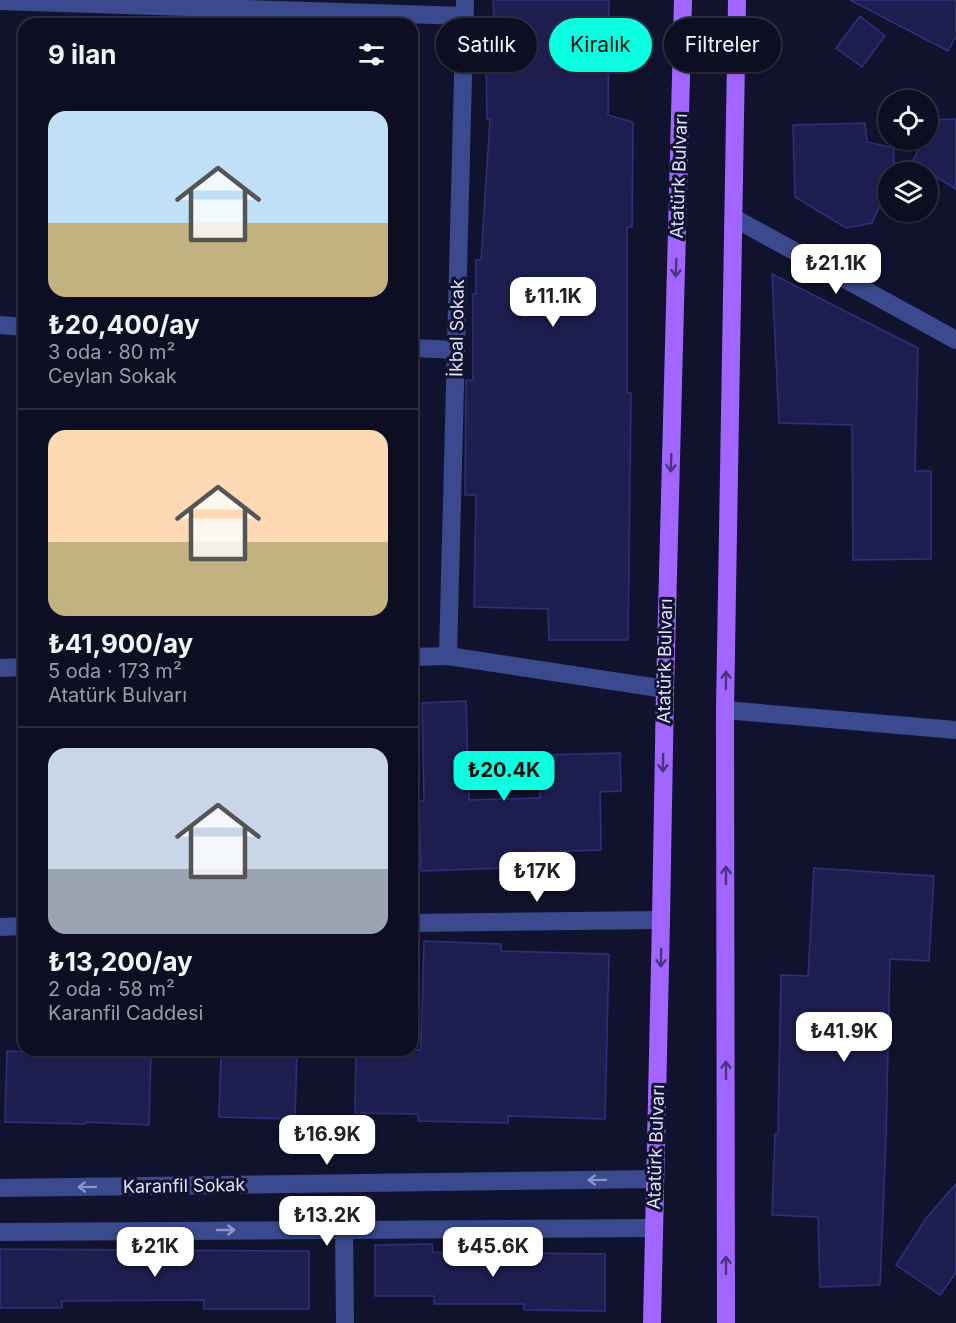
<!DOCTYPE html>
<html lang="tr">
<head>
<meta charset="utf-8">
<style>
  :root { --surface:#0d0e22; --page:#1b1c2f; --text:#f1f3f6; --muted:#9a9ca5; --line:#2d2e40; --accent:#0affe0 }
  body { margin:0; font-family:Inter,sans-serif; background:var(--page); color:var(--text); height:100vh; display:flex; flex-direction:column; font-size:22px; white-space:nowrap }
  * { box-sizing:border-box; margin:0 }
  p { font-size:20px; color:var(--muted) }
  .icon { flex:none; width:33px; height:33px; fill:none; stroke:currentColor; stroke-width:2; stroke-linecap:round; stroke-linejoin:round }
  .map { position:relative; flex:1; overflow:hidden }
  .side { position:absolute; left:18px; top:18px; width:400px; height:1038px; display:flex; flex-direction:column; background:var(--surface); border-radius:18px; box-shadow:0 2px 4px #0004,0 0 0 2px var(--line) }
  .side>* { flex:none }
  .hud { position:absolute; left:436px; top:18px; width:429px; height:54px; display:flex; gap:12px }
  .tools { position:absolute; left:878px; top:90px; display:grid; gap:12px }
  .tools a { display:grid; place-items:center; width:60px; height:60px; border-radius:50%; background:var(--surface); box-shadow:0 2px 4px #0004,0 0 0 2px var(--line); font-size:30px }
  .price { position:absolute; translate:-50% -51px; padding:0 14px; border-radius:12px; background:#fff; color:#222; font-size:20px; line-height:39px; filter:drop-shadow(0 2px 3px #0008) }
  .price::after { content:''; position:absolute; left:50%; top:36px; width:18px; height:14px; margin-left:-9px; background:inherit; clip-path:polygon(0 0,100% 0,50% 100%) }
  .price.active { background:var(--accent); color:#111 }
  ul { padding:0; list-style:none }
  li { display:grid; align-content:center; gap:12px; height:318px; padding:0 30px }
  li+li { border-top:2px solid var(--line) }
  li span { display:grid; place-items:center; height:186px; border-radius:18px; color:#555 }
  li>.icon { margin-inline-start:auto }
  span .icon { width:108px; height:108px; fill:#fffc; stroke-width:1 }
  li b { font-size:26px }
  h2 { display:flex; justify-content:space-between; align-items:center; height:72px; padding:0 30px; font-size:26px }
  .pill { padding:0 21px; border-radius:27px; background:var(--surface); box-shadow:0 2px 4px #0004,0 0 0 2px var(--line); font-size:21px; line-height:54px }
  .pill.active { background:var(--accent); color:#111 }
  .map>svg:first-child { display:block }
  .building { fill:#1d1e4f; stroke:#2e307c; stroke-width:1.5 }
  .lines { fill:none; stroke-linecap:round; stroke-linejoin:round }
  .minor { stroke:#3b4a8e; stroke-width:18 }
  .major { stroke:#a365ff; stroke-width:18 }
  .oneway { stroke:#4b3482 }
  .oneway2 { stroke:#8c96c6 }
  .labels { text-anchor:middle; stroke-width:6; stroke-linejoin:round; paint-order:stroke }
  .street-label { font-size:18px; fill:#dee1ff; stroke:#11132e }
</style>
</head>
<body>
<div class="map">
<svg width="956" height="1323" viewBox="0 0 956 1323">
  <rect width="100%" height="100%" fill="#11132e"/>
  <g class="building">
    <polygon points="493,0 609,0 608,115 633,122 632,227 627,227 627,393 631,393 628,640 549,640 548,609 474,607 476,495 465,495 466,380 473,380 473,294 476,294 476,260 481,260 490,119 487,119 486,61 497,65"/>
    <polygon points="850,0 956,0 956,36 948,51"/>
    <polygon points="860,16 885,36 862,67 836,48"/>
    <polygon points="956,119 956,189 912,162 924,140 927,140 927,134 935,120"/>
    <polygon points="865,123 867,142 894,148 894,172 888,172 888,186 872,223 846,228 795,197 793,125"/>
    <polygon points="772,274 918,348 915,471 931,471 931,559 853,560 852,425 779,423"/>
    <polygon points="466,701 469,800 540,798 539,755 620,753 621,791 600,792 601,850 509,853 509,868 421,871 419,801 424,801 422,703"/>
    <polygon points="814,868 934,876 929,961 890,959 886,1139 880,1285 820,1287 818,1217 772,1215 775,1134 778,1134 781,975 808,976"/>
    <polygon points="424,941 501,944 501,951 609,954 605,1119 508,1116 508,1123 418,1121 418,1114 355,1113 356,1050 420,1050 421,1048"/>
    <polygon points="112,1050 151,1050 149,1125 86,1122 86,1124 5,1122 7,1051 112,1055"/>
    <polygon points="221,1050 297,1050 295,1119 219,1117"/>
    <polygon points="956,1184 956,1273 940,1295 896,1265 927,1217"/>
    <polygon points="432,1244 433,1252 605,1254 605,1311 524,1310 524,1304 434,1304 434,1296 375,1296 375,1245"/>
    <polygon points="0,1249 309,1251 309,1309 204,1309 204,1300 62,1301 62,1308 0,1308"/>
  </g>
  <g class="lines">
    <g class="minor">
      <polyline points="0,1 465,16"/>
      <polyline points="734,218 956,340"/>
      <polyline points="0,325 24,327"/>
      <polyline points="412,348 456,350"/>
      <polyline points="448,656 465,0"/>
      <polyline points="412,657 448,656 665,689"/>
      <polyline points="0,668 24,667"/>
      <polyline points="725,710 956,730"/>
      <polyline points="412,923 661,920"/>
      <polyline points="0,927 24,926"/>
      <polyline points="0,1188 655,1179"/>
      <polyline points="344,1229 345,1323"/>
      <polyline points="0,1232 653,1228"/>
    </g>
    <g class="major">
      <polyline points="652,1323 661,920 665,689 683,0"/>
      <polyline points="726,1323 725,710 737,0"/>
    </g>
  </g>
  <defs><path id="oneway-shaft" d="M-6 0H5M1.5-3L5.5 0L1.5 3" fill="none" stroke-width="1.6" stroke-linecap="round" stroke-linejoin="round" transform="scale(1.5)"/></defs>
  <g class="oneway">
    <use href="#oneway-shaft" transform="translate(676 268) rotate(92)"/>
    <use href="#oneway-shaft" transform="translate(671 463) rotate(92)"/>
    <use href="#oneway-shaft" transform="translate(726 680) rotate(-89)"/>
    <use href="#oneway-shaft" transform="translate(663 763) rotate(91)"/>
    <use href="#oneway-shaft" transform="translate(726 875) rotate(-90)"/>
    <use href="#oneway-shaft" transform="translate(661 958) rotate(91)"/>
    <use href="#oneway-shaft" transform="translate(726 1070) rotate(-90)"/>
    <use href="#oneway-shaft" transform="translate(726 1265) rotate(-90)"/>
  </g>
  <g class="oneway2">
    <use href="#oneway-shaft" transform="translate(597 1180) rotate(179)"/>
    <use href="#oneway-shaft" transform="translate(87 1187) rotate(179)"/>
    <use href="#oneway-shaft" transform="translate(226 1230)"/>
  </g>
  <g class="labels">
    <g class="street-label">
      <text transform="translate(679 176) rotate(-88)" y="6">Atatürk Bulvarı</text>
      <text transform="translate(457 328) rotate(-89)" y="6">İkbal Sokak</text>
      <text transform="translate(665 661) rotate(-89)" y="6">Atatürk Bulvarı</text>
      <text transform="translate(656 1147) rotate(-88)" y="6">Atatürk Bulvarı</text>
      <text transform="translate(184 1186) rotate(-1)" y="6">Karanfil Sokak</text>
    </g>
  </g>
</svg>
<div class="tools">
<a><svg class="icon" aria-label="locate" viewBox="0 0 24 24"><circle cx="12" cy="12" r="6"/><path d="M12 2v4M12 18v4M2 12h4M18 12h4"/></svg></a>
<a><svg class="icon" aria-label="layers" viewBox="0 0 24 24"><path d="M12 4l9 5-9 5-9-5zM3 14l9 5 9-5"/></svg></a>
</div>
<b class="price" style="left:836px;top:295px">₺21.1K</b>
<b class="price" style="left:553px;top:328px">₺11.1K</b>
<b class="price active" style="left:504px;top:802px">₺20.4K</b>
<b class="price" style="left:537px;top:903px">₺17K</b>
<b class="price" style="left:844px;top:1063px">₺41.9K</b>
<b class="price" style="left:327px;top:1166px">₺16.9K</b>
<b class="price" style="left:327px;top:1247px">₺13.2K</b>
<b class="price" style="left:155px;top:1278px">₺21K</b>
<b class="price" style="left:493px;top:1278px">₺45.6K</b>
<div class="hud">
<a class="pill">Satılık</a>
<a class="pill active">Kiralık</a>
<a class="pill">Filtreler</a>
</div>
<section class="side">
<h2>9 ilan<svg class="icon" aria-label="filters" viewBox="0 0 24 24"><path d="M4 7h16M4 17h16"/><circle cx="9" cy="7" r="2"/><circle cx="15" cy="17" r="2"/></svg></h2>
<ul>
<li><span style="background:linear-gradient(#bfe0f5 60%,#c2b280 0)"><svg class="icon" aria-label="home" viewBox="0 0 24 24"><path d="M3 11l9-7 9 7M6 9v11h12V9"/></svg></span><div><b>₺20,400/ay</b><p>3 oda · 80 m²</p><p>Ceylan Sokak</p></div></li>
<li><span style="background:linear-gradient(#ffd9b3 60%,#c2b280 0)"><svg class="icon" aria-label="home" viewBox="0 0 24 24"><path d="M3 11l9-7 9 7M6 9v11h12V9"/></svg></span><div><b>₺41,900/ay</b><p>5 oda · 173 m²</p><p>Atatürk Bulvarı</p></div></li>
<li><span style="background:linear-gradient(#c9d6e8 65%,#9aa5b1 0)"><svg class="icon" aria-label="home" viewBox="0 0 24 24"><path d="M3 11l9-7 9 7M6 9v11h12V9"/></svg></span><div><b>₺13,200/ay</b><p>2 oda · 58 m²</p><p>Karanfil Caddesi</p></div></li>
</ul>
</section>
</div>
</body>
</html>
